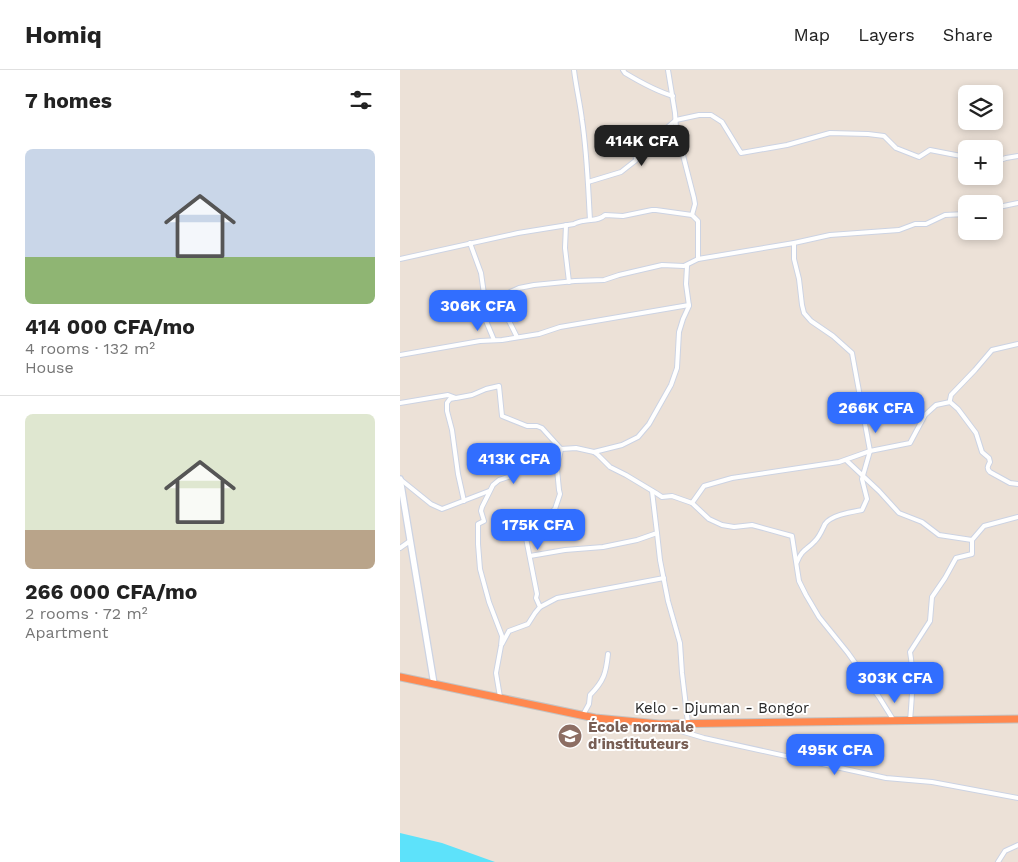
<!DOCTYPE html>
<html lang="en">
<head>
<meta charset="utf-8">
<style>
  :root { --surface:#fff; --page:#f6f6f6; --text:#222; --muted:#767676; --line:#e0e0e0; --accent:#316eff }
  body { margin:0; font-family:"Work Sans",sans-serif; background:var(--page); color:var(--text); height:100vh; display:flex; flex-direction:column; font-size:19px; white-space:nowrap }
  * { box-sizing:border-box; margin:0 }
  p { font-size:16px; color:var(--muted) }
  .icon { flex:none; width:28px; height:28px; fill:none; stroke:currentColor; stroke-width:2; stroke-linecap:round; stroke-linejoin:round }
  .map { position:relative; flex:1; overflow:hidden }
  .panel { display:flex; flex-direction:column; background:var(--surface); width:400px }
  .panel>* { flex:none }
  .fabs { position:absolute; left:558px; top:15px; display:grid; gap:10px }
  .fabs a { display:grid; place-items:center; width:45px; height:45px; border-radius:8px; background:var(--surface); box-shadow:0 2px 8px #0003; font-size:25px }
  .price { position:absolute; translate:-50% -42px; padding:0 11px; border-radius:10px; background:var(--accent); color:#fff; font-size:16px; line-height:32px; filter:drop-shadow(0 1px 2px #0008) }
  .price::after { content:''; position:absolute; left:50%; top:30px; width:15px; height:11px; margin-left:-8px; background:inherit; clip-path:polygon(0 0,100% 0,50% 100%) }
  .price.selected { background:#222; color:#fff }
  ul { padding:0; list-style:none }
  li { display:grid; align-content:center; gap:10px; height:265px; padding:0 25px }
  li+li { border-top:1px solid var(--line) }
  li span { display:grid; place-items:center; height:155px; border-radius:8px; color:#555 }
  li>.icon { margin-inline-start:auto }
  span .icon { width:90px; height:90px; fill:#fffc; stroke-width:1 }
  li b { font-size:21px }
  h2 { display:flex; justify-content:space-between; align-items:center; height:60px; padding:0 25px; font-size:21px }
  header { display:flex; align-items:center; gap:30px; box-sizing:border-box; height:70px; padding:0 25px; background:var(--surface); border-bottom:1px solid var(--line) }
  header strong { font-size:24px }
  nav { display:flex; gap:28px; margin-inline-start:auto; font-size:18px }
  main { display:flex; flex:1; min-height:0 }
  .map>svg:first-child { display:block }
  .water { fill:#5de2fa }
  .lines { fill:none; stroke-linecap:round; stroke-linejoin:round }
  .street-casing { stroke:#ccd3e3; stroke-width:6 }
  .secondary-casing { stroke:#ccd3e3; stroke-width:8 }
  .highway-casing { stroke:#c3c3c3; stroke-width:9 }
  .street { stroke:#fff; stroke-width:4 }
  .secondary { stroke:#fff; stroke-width:5.5 }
  .highway { stroke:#ff884f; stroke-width:7 }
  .labels { text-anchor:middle; stroke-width:4; stroke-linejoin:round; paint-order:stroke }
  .street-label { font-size:15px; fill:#272727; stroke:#fff }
  .education-label { font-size:15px; font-weight:bold; fill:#785e54; stroke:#fff; text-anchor:start }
</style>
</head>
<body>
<header>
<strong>Homiq</strong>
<nav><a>Map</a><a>Layers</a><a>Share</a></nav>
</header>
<main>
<section class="panel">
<h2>7 homes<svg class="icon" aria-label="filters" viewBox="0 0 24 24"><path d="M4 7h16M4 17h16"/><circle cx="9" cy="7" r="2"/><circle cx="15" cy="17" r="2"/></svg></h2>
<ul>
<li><span style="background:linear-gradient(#c9d6e8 70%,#8fb573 0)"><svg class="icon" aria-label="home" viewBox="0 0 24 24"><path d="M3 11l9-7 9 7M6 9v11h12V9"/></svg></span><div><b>414 000 CFA/mo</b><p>4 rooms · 132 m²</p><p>House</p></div></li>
<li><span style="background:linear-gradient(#dfe7d0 75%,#b9a48a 0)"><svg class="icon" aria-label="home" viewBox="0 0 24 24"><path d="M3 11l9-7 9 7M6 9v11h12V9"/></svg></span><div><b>266 000 CFA/mo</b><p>2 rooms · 72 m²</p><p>Apartment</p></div></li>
</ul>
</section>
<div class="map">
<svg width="618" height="792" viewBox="0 0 618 792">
  <rect width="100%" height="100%" fill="#ece1d7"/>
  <polygon class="water" points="0,763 42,773 95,792 0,792"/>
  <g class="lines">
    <defs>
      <g id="street">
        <path d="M174,0c2,17 6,33 8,50 5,33 6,66 8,100"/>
        <path d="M223,0l2,3c15,9 31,18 48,23"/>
        <polyline points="268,0 275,43 276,58 294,128 295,134 292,145"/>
        <polyline points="232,58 236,89"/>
        <polyline points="594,92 606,88 618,86"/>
        <polyline points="188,112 221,102 235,91 248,74 276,50 299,45 311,45 322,52 341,83 387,75 430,63 468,64 484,66 496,78 519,87 530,80 566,87"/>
        <polyline points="594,138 618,133"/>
        <polyline points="166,155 165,178 169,212"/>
        <polyline points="70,173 81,203 84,224 96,230 110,222 119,218 134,215 175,211 204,210 219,205 262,195 284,196 298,189 394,173 430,165 499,160 515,154 526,154 545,145 566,144"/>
        <path d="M394,173v16l5,20 3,26 2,8 7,8 22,15 19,17 18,98 40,-8 15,-28 11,-10 14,-3 8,7 18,24 6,19 7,6 1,4c-2,4 -4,6 0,10l20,11 8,1"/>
        <path d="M0,189l118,-26 56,-9c1,-1 8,-3 9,-3 8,-2 16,0 22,-6l18,1 29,-6h4l36,5 6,6v38"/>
        <polyline points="84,224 84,246 94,270"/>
        <polyline points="96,230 107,247 117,267"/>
        <polyline points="84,246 97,231"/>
        <polyline points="0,285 80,271 102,270 139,264 160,257 289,235"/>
        <polyline points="55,328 50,329 47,333 47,341 52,360 58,404 64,431"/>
        <polyline points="550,330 551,325 575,300 592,280 618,274"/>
        <polyline points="0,333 48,325 56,328 72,325 86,319 99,316 102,346 127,356 137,356 142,358 161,379 176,378 194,382 198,385 210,397 226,405 256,423 262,427 272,426 292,433 309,449 322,455 334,457 352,455 392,466 399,511 406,525 419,547 448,583 479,627 494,651"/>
        <polyline points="194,382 222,375 238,367 249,354 271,315 277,298 279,262 283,249 289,236 286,214 287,196"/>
        <polyline points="446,390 479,421 499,443 522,452 539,465 572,470"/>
        <polyline points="0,409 31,434 42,439 89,421"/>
        <polyline points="292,433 304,416 332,408 439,392 470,381"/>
        <polyline points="257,463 260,490 268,531 280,573 282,603 288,653"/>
        <polyline points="0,478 10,471"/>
        <polyline points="130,486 165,480 203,477 237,470 257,463 252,421"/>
        <path d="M397,492c5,-13 10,-12 18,-21 5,-5 7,-11 10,-17 6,-9 26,-12 37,-14l5,-11 -5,-20 8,-28"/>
        <polyline points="140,537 157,528 264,508"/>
        <polyline points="102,574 109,561 128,554 135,543 140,537 136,528 137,524 125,463 134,449 149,444 155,439 160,424 159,420 157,399 161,379"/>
        <polyline points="100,627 96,603 101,576 102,566 89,532 80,499 78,474 78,454 84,451 81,441 82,437 93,415 99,410 111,406 126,395"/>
        <path d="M183,645l6,-11 1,-9c14,-14 16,-22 18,-41"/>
        <path d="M510,651c2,-23 4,-47 0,-69l20,-31 2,-24 13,-19 11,-20 16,-4v-14l12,-14 34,-9"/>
        <polyline points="264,656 304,668 486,708 532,712 618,728"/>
        <polyline points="598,792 605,781 618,775"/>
      </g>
      <polyline id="secondary" points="0,409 34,614"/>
      <polyline id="highway" points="0,607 195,648 259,654 618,649"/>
    </defs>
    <use href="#street" class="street-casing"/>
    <use href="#secondary" class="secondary-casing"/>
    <use href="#highway" class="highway-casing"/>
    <use href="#street" class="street"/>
    <use href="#secondary" class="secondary"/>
    <use href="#highway" class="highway"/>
  </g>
  <defs>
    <symbol id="school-disc" viewBox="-11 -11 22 22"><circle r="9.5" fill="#8d6e63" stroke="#fff"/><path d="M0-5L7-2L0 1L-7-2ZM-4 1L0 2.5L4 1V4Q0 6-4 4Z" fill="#fff"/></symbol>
  </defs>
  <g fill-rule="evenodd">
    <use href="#school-disc" x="156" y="652" width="28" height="28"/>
  </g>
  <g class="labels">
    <g class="street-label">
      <text x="322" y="643">Kelo - Djuman - Bongor</text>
    </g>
    <g class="education-label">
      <text x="188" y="662">École normale<tspan x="188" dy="17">d'instituteurs</tspan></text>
    </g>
  </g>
</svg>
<div class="fabs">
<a><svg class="icon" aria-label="layers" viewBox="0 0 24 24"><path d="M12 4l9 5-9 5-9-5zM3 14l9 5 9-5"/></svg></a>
<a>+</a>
<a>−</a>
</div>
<b class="price selected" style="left:242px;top:97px">414K CFA</b>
<b class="price" style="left:78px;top:262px">306K CFA</b>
<b class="price" style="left:476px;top:364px">266K CFA</b>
<b class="price" style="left:114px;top:415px">413K CFA</b>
<b class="price" style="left:138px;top:481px">175K CFA</b>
<b class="price" style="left:495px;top:634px">303K CFA</b>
<b class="price" style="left:435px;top:706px">495K CFA</b>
</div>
</main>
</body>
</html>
